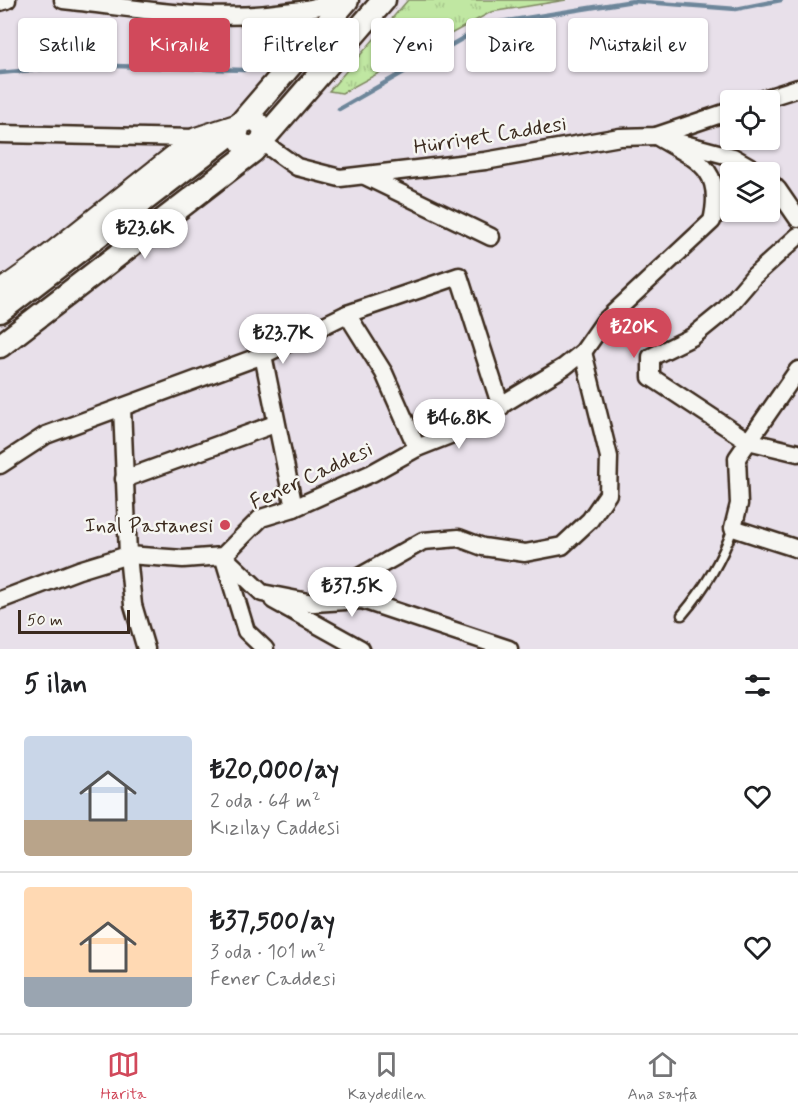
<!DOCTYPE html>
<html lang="tr">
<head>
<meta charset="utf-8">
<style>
  :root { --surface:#fff; --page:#f6f6f6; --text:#202124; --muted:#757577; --line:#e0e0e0; --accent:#d1495b }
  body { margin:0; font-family:Mynerve,sans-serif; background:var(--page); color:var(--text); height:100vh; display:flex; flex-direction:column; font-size:22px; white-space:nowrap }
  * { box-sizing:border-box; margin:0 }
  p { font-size:20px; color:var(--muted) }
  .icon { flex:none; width:33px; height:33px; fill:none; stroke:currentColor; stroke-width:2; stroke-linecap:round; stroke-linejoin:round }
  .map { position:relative; height:649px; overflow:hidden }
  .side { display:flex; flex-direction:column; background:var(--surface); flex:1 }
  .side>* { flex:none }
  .top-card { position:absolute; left:18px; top:18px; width:762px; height:54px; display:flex; gap:12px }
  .tools { position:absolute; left:720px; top:90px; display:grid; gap:12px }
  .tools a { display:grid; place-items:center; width:60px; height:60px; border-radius:6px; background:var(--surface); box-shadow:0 2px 4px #0004; font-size:30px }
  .scale { position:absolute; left:18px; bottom:15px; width:112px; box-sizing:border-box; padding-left:6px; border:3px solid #3b2a1e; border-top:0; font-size:16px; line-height:21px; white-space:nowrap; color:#3b2a1e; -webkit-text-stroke:4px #f6f6f2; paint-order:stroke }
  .price { position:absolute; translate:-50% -51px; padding:0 14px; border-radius:21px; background:#fff; color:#222; font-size:20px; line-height:39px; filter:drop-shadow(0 2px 3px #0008) }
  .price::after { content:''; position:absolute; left:50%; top:36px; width:18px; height:14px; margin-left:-9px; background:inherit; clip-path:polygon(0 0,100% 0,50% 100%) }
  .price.current { background:var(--accent); color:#fff }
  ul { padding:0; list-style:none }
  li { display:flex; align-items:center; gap:18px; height:150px; padding:0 24px }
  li+li { border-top:2px solid var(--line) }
  li span { display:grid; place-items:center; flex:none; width:168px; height:120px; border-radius:6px; color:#555 }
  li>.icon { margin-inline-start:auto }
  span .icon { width:72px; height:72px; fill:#fffc; stroke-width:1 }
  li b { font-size:26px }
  h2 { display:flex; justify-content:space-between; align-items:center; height:72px; padding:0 24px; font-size:26px }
  .tag { padding:0 21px; border-radius:6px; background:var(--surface); box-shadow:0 2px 4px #0004; font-size:21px; line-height:54px }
  .tag.current { background:var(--accent); color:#fff }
  .dock { display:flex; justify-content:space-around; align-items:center; height:84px; border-top:2px solid var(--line); background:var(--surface); font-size:16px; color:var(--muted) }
  .dock a { display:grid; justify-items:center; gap:3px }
  .dock .current { color:var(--accent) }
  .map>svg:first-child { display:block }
  .grass { fill:url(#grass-tufts); stroke:#7e8860; stroke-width:1.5 }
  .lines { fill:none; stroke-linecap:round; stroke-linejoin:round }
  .stream { stroke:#6d869a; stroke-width:4.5 }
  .service-casing { stroke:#3b2a1e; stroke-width:13 }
  .minor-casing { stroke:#3b2a1e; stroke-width:21 }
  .tertiary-casing { stroke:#3b2a1e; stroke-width:24 }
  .secondary-casing { stroke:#3b2a1e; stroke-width:27 }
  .service { stroke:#f6f6f2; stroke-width:8 }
  .minor { stroke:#f6f6f2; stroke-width:16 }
  .tertiary { stroke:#f6f6f2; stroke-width:20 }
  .secondary { stroke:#f6f6f2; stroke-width:22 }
  .poi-dot { fill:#d1495b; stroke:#f6f6f2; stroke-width:2 }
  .labels { text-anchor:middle; stroke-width:5; stroke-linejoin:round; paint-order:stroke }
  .street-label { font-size:21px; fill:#3b2a1e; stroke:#f6f6f2 }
  .poi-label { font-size:21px; fill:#3b2a1e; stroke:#f6f6f2; text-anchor:end }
</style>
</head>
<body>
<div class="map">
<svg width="798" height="649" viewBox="0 0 798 649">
  <defs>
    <pattern id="grass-tufts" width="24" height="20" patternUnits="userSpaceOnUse" patternTransform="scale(1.5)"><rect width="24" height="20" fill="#c0e7a2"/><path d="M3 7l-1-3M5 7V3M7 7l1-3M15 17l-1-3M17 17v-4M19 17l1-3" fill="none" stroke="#a6c68b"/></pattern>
  </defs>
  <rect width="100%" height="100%" fill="#e8e0ea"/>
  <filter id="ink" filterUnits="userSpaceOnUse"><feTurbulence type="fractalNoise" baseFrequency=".0167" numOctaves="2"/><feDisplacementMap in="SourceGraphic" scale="12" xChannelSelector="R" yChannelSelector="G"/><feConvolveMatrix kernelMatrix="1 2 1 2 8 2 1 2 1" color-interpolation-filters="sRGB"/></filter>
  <g filter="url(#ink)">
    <polygon class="grass" points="408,0 566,0 491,12 342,93 329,91"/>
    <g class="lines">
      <g class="stream">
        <polyline points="0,73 83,65 244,70"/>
        <polyline points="339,109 488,24 633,1 736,9 781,0"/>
      </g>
      <defs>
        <path id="service" d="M682,615c23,-27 39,-53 51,-87"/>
        <g id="minor">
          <path d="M63,0c75,8 146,23 222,12 15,-2 35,-4 49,-12"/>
          <polyline points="0,2 7,0"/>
          <polyline points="760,100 798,88"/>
          <polyline points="0,134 196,138"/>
          <polyline points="262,142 297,167 340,178 485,161 620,137 656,136 730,111"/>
          <polyline points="677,142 733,157 759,172"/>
          <polyline points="365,176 491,237"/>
          <polyline points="770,182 778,190 798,219"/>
          <polyline points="798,236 754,276 724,311 692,337 651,357 651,377 748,441 798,453"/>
          <polyline points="347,314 384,373 417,448"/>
          <polyline points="263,355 294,508"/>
          <polyline points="798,370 737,458 739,504 733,528 798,549"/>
          <polyline points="122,407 128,555 133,605 146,649"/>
          <polyline points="0,465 46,435 263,355 347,314 459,276 501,407"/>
          <polyline points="124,479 275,424"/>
          <polyline points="223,556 262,593 313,603 362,600 509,649"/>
          <polyline points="224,559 246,631 265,649"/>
          <path d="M0,600l79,-30 49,-15 55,4 40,-3 38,-38 33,-10 78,-35 45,-25 38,-15 109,-66 19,-15 21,-30 108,-101c13,-54 -17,-62 -56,-85"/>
          <polyline points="273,600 361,649"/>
          <polyline points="313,603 423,541 459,538 483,547 525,553 562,546 590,520 608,494 609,457 583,352"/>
        </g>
        <polyline id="tertiary" points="0,291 35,266 196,138 254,119 264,128 262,142 251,147 242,144 237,137 240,124"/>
        <g id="secondary">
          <polyline points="0,311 234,131 347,0"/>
          <polyline points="0,346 253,151 384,0"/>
        </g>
      </defs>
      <use href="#service" class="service-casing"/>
      <use href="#minor" class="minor-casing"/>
      <use href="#tertiary" class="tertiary-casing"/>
      <use href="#secondary" class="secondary-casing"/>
      <use href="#service" class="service"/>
      <use href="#minor" class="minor"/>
      <use href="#tertiary" class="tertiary"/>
      <use href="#secondary" class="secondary"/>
    </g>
  </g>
  <circle class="poi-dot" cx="225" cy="525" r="6"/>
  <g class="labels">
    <g class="street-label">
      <text transform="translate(490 135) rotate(-9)" y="7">Hürriyet Caddesi</text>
      <text transform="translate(311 475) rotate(-25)" y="7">Fener Caddesi</text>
    </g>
    <g class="poi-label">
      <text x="213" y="532">Inal Pastanesi</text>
    </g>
  </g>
</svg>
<div class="tools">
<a><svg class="icon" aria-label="locate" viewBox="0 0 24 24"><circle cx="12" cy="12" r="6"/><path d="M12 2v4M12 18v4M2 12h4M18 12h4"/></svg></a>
<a><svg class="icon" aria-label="layers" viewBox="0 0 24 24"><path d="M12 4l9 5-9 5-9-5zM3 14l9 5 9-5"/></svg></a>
</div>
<div class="scale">50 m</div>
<b class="price" style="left:145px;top:260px">₺23.6K</b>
<b class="price current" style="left:634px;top:359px">₺20K</b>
<b class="price" style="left:283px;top:365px">₺23.7K</b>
<b class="price" style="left:459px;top:450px">₺46.8K</b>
<b class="price" style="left:352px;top:618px">₺37.5K</b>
<div class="top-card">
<a class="tag">Satılık</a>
<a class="tag current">Kiralık</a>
<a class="tag">Filtreler</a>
<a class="tag">Yeni</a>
<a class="tag">Daire</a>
<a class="tag">Müstakil ev</a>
</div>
</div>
<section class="side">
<h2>5 ilan<svg class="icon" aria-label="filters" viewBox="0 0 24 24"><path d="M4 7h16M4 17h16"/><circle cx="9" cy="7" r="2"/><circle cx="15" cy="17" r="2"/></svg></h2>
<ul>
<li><span style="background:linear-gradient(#c9d6e8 70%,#b9a48a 0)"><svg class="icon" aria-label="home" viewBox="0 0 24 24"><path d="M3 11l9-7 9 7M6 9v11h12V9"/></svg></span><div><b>₺20,000/ay</b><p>2 oda · 64 m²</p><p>Kızılay Caddesi</p></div><svg class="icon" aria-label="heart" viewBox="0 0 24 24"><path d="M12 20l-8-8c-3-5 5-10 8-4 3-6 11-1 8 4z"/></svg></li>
<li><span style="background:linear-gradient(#ffd9b3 75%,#9aa5b1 0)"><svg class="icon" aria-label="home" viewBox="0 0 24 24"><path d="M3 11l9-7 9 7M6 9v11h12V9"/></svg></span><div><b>₺37,500/ay</b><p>3 oda · 101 m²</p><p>Fener Caddesi</p></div><svg class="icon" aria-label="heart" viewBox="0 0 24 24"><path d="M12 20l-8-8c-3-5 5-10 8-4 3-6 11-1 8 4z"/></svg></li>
</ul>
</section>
<nav class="dock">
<a class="current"><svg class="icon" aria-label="map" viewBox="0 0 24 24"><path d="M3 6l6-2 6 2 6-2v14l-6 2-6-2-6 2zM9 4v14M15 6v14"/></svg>Harita</a>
<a><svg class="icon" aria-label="saved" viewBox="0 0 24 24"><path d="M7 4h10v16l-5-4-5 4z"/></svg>Kaydedilen</a>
<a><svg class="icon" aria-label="home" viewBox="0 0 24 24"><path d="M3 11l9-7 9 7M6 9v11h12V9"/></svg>Ana sayfa</a>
</nav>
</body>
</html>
